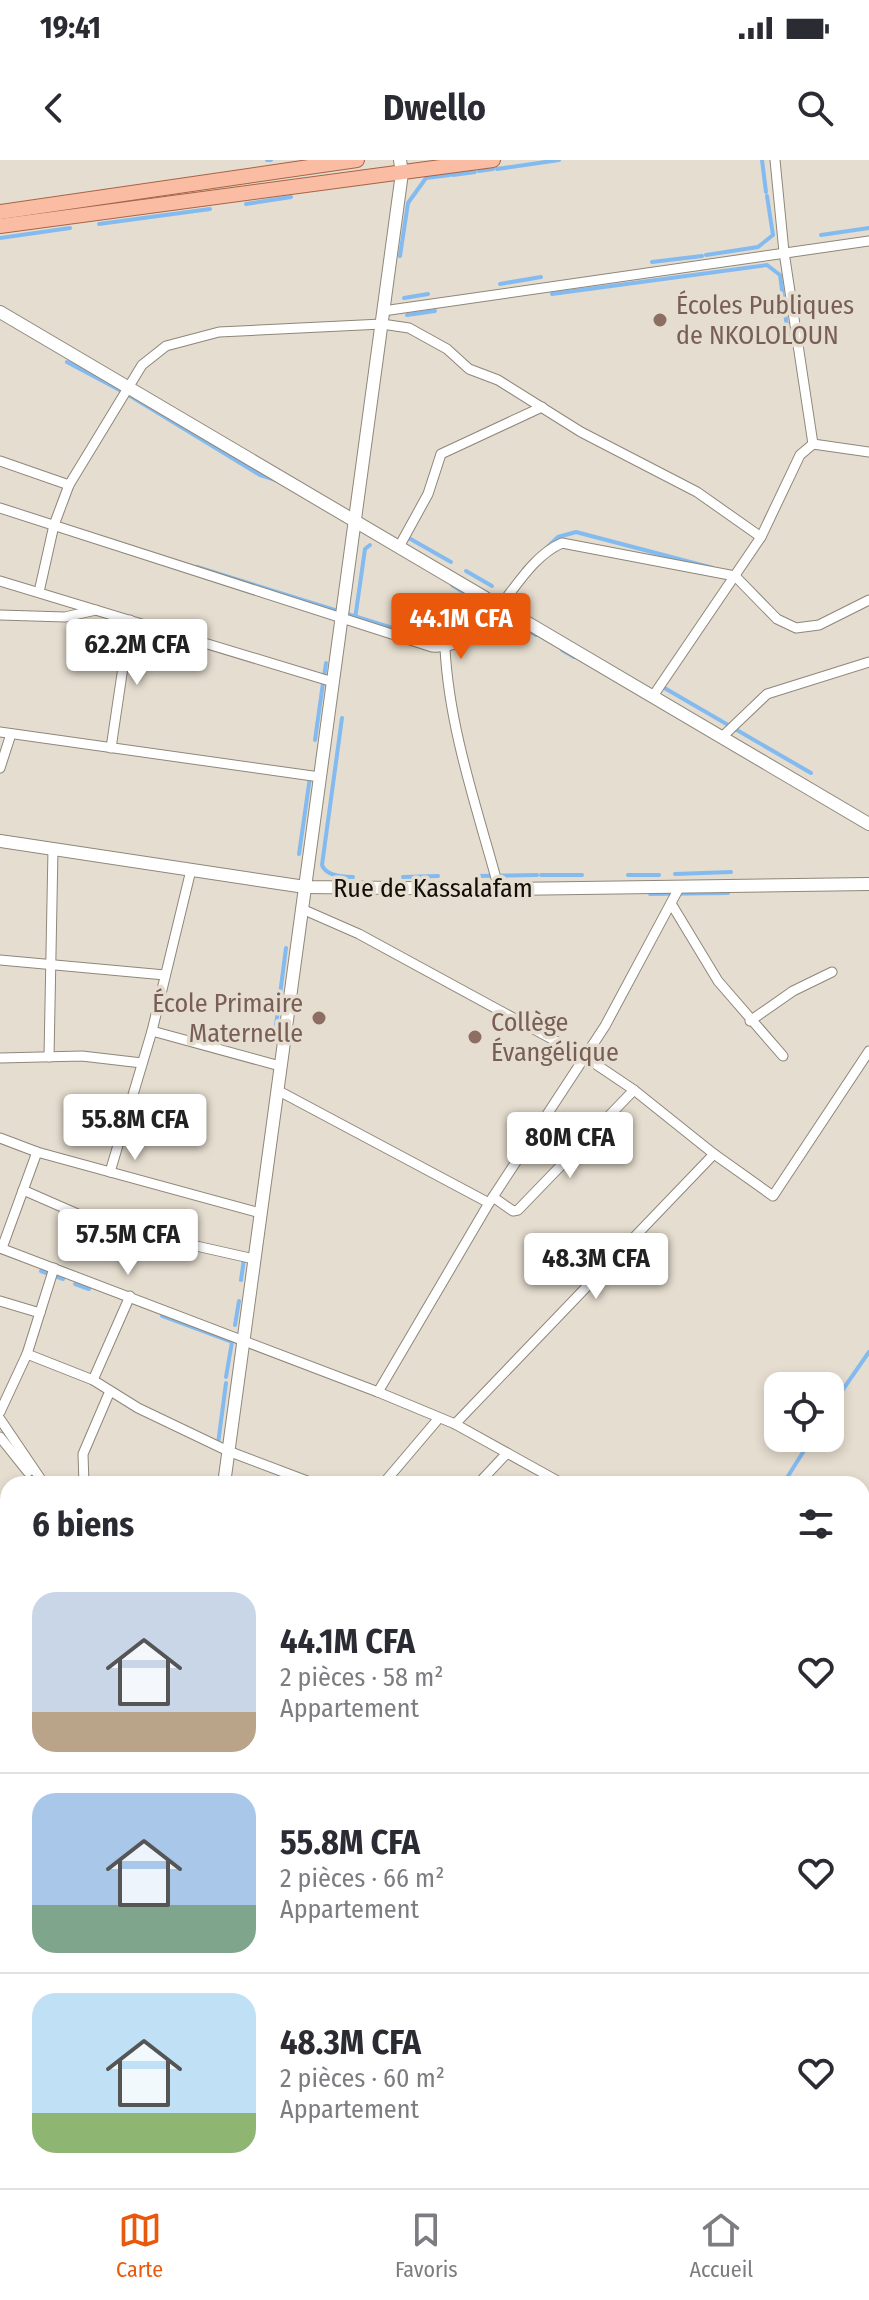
<!DOCTYPE html>
<html lang="fr">
<head>
<meta charset="utf-8">
<style>
  :root { --surface:#fff; --page:#f2f2f3; --text:#2b2b33; --muted:#7c7c81; --line:#e1e1e2; --accent:#ea580c }
  body { margin:0; font-family:"Fira Sans Condensed",sans-serif; background:var(--page); color:var(--text); height:100vh; display:flex; flex-direction:column; font-size:30px; white-space:nowrap }
  * { box-sizing:border-box; margin:0 }
  p { font-size:26px; color:var(--muted) }
  .icon { flex:none; width:44px; height:44px; fill:none; stroke:currentColor; stroke-width:2; stroke-linecap:round; stroke-linejoin:round }
  .map { position:relative; flex:1; overflow:hidden }
  .drawer { position:absolute; left:0px; top:1316px; width:870px; height:712px; display:flex; flex-direction:column; background:var(--surface); border-radius:24px 24px 0 0; box-shadow:0 4px 12px #0003 }
  .drawer>* { flex:none }
  .controls { position:absolute; left:764px; top:1212px; display:grid; gap:16px }
  .controls a { display:grid; place-items:center; width:80px; height:80px; border-radius:16px; background:var(--surface); box-shadow:0 4px 12px #0003; font-size:40px }
  .price { position:absolute; translate:-50% -68px; padding:0 18px; border-radius:8px; background:#fff; color:#222; font-size:26px; line-height:52px; filter:drop-shadow(0 2px 4px #0008) }
  .price::after { content:''; position:absolute; left:50%; top:48px; width:24px; height:18px; margin-left:-12px; background:inherit; clip-path:polygon(0 0,100% 0,50% 100%) }
  .price.selected { background:var(--accent); color:#fff }
  ul { padding:0; list-style:none }
  li { display:flex; align-items:center; gap:24px; height:200px; padding:0 32px }
  li+li { border-top:2px solid var(--line) }
  li span { display:grid; place-items:center; flex:none; width:224px; height:160px; border-radius:24px; color:#555 }
  li>.icon { margin-inline-start:auto }
  span .icon { width:96px; height:96px; fill:#fffc; stroke-width:1 }
  li b { font-size:34px }
  h2 { display:flex; justify-content:space-between; align-items:center; height:96px; padding:0 32px; font-size:34px }
  .status { display:flex; justify-content:space-between; align-items:center; height:56px; padding:0 40px; background:var(--surface); direction:ltr }
  .status svg { height:22px; fill:currentColor }
  header { display:flex; justify-content:space-between; align-items:center; height:104px; padding:0 32px; background:var(--surface); font-size:36px; font-weight:700 }
  .dock { display:flex; justify-content:space-around; align-items:center; height:112px; border-top:2px solid var(--line); background:var(--surface); font-size:22px; color:var(--muted) }
  .dock a { display:grid; justify-items:center; gap:4px }
  .dock .selected { color:var(--accent) }
  .map>svg:first-child { display:block }
  .lines { fill:none; stroke-linecap:round; stroke-linejoin:round }
  .stream { stroke:#83bbf1; stroke-width:4 }
  .taxiway { stroke:#aca69a; stroke-width:32 }
  .minor-casing { stroke:#8e877a; stroke-width:11 }
  .tertiary-casing { stroke:#8e877a; stroke-width:14 }
  .primary-casing { stroke:#a66345; stroke-width:16 }
  .minor { stroke:#fff; stroke-width:9 }
  .tertiary { stroke:#fff; stroke-width:12 }
  .primary { stroke:#fabda3; stroke-width:14 }
  .education-dot { fill:#8d6e63; stroke:#e5ddcf; stroke-width:3 }
  .labels { text-anchor:middle; stroke-width:7; stroke-linejoin:round; paint-order:stroke }
  .education-label { font-size:26px; fill:#785e54; stroke:#e5ddcf; text-anchor:start }
  .street-label { font-size:26px; fill:#110e09; stroke:#e5ddcf }
</style>
</head>
<body>
<div class="status"><b>19:41</b><svg viewBox="0 0 49 12"><path d="M0 12V9h3v3zM5 12V6h3v6zM10 12V3h3v9zM15 12V0h3v12zM26 1h20v11H26zM47 4h2v5h-2z"/></svg></div>
<header><svg class="icon" aria-label="back" viewBox="0 0 24 24"><path d="M15 5l-7 7 7 7"/></svg>Dwello<svg class="icon" aria-label="search" viewBox="0 0 24 24"><circle cx="10" cy="10" r="6"/><path d="M15 15l6 6"/></svg></header>
<div class="map">
<svg width="869" height="2028" viewBox="0 0 869 2028">
  <rect width="100%" height="100%" fill="#e5ddcf"/>
  <g class="lines">
    <g class="stream">
      <polyline points="267,0 271,0"/>
      <polyline points="762,0 766,32"/>
      <polyline points="497,9 559,0"/>
      <polyline points="479,11 493,9"/>
      <polyline points="453,15 475,12"/>
      <polyline points="246,44 291,37"/>
      <polyline points="99,64 210,49"/>
      <polyline points="821,75 869,68"/>
      <polyline points="0,78 70,68"/>
      <polyline points="706,95 758,87 773,75 767,36"/>
      <polyline points="400,96 408,43 426,18 450,15"/>
      <polyline points="652,102 702,96"/>
      <polyline points="500,124 541,117"/>
      <polyline points="552,134 767,105 780,115 788,175"/>
      <polyline points="404,138 428,134"/>
      <polyline points="407,155 435,151"/>
      <polyline points="67,202 127,234 260,315 279,321"/>
      <polyline points="407,377 451,402"/>
      <path d="M197,407l218,68c37,7 49,1 76,-25"/>
      <polyline points="524,409 558,377 576,372 713,408"/>
      <polyline points="466,411 492,426"/>
      <polyline points="452,425 492,450"/>
      <polyline points="505,457 536,475"/>
      <polyline points="355,459 365,389 370,385"/>
      <polyline points="562,490 574,497"/>
      <polyline points="324,517 326,503"/>
      <polyline points="661,526 811,613"/>
      <path d="M342,558l-20,147c4,11 20,12 31,12"/>
      <polyline points="315,580 323,523"/>
      <polyline points="299,694 310,617"/>
      <polyline points="675,714 731,712"/>
      <polyline points="541,715 582,715"/>
      <polyline points="628,715 659,715"/>
      <polyline points="477,716 537,715"/>
      <polyline points="403,717 438,716"/>
      <polyline points="650,734 728,733"/>
      <polyline points="274,881 286,788"/>
      <polyline points="41,1111 63,1119"/>
      <polyline points="241,1120 244,1099"/>
      <polyline points="75,1124 89,1129"/>
      <polyline points="162,1156 232,1182 226,1217"/>
      <polyline points="235,1165 239,1141"/>
      <polyline points="830,1248 869,1192"/>
      <polyline points="218,1284 226,1223"/>
      <polyline points="783,1324 812,1278"/>
      <polyline points="0,1393 8,1394"/>
      <polyline points="862,1636 869,1625"/>
      <polyline points="865,1809 869,1803"/>
      <polyline points="617,2028 622,2020"/>
      <polyline points="729,2028 734,2020"/>
    </g>
    <g class="taxiway">
      <polyline points="862,1703 869,1692"/>
      <polyline points="658,2028 663,2020"/>
    </g>
    <defs>
      <g id="minor">
        <polyline points="383,151 869,81"/>
        <polyline points="813,284 869,292"/>
        <polyline points="0,301 69,325"/>
        <path d="M0,348l432,139c62,4 79,-82 130,-104l173,33 42,43 19,9 23,-3 50,-25"/>
        <polyline points="400,385 428,334 441,294 542,247"/>
        <polyline points="0,421 333,522"/>
        <polyline points="39,432 54,365 69,325 142,205 166,186 219,172 382,164 409,168 447,189 469,209 498,220 581,272 697,332 761,377"/>
        <polyline points="0,455 65,457 96,450"/>
        <path d="M445,488c4,81 33,163 54,241"/>
        <polyline points="653,536 761,377 800,295 813,284 784,92 775,0"/>
        <polyline points="0,572 320,617"/>
        <polyline points="722,577 767,534 869,502"/>
        <polyline points="111,588 130,460"/>
        <polyline points="0,608 11,574"/>
        <polyline points="672,745 718,821 783,896"/>
        <polyline points="302,749 359,774 585,897 634,930 714,994 773,1036 869,891"/>
        <polyline points="0,800 165,815"/>
        <polyline points="750,861 793,831 832,812"/>
        <polyline points="152,871 280,906"/>
        <polyline points="49,897 53,689"/>
        <polyline points="0,898 82,896 142,903"/>
        <polyline points="277,930 489,1043"/>
        <polyline points="0,978 37,992 260,1053"/>
        <polyline points="110,1012 152,871 191,710"/>
        <polyline points="23,1030 103,1065 254,1099"/>
        <polyline points="493,1037 513,1051 518,1050 634,930"/>
        <polyline points="0,1088 378,1232 455,1264 563,1324"/>
        <polyline points="2,1088 37,992"/>
        <polyline points="0,1141 40,1153"/>
        <polyline points="27,1194 93,1220 138,1248 228,1291 315,1324"/>
        <polyline points="93,1220 130,1136"/>
        <polyline points="378,1232 489,1043 605,866 679,728"/>
        <polyline points="0,1252 27,1194 54,1108"/>
        <polyline points="0,1259 44,1324"/>
        <polyline points="455,1264 714,994"/>
        <polyline points="0,1277 28,1312"/>
        <polyline points="84,1324 83,1294 110,1231"/>
        <polyline points="383,1324 439,1258"/>
        <polyline points="478,1324 507,1293"/>
        <polyline points="0,1383 8,1383"/>
        <polyline points="862,1485 869,1474"/>
        <polyline points="0,1582 8,1583"/>
        <polyline points="0,1638 8,1639"/>
        <polyline points="0,1984 8,1971"/>
        <polyline points="123,2020 139,2028"/>
        <polyline points="162,2028 167,2020"/>
        <polyline points="534,2028 539,2020"/>
      </g>
      <g id="tertiary">
        <polyline points="0,152 869,664"/>
        <polyline points="0,681 305,727 499,729 869,724"/>
        <polyline points="224,1324 402,13 400,0"/>
        <polyline points="0,1841 8,1844"/>
      </g>
      <g id="primary">
        <polyline points="0,52 357,0"/>
        <polyline points="0,66 493,0"/>
      </g>
    </defs>
    <use href="#minor" class="minor-casing"/>
    <use href="#tertiary" class="tertiary-casing"/>
    <use href="#primary" class="primary-casing"/>
    <use href="#minor" class="minor"/>
    <use href="#tertiary" class="tertiary"/>
    <use href="#primary" class="primary"/>
  </g>
  <g class="education-dot">
    <circle cx="660" cy="160" r="8"/>
    <circle cx="319" cy="858" r="8"/>
    <circle cx="475" cy="877" r="8"/>
  </g>
  <g class="labels">
    <g class="education-label">
      <text x="676" y="154">Écoles Publiques<tspan x="676" dy="30">de NKOLOLOUN</tspan></text>
      <text x="303" y="852" text-anchor="end">École Primaire<tspan x="303" dy="30">Maternelle</tspan></text>
      <text x="491" y="871">Collège<tspan x="491" dy="30">Évangélique</tspan></text>
    </g>
    <g class="street-label">
      <text x="433" y="737">Rue de Kassalafam</text>
    </g>
  </g>
</svg>
<div class="controls">
<a><svg class="icon" aria-label="locate" viewBox="0 0 24 24"><circle cx="12" cy="12" r="6"/><path d="M12 2v4M12 18v4M2 12h4M18 12h4"/></svg></a>
</div>
<b class="price selected" style="left:461px;top:501px">44.1M CFA</b>
<b class="price" style="left:137px;top:527px">62.2M CFA</b>
<b class="price" style="left:135px;top:1002px">55.8M CFA</b>
<b class="price" style="left:570px;top:1020px">80M CFA</b>
<b class="price" style="left:128px;top:1117px">57.5M CFA</b>
<b class="price" style="left:596px;top:1141px">48.3M CFA</b>
<section class="drawer">
<h2>6 biens<svg class="icon" aria-label="filters" viewBox="0 0 24 24"><path d="M4 7h16M4 17h16"/><circle cx="9" cy="7" r="2"/><circle cx="15" cy="17" r="2"/></svg></h2>
<ul>
<li><span style="background:linear-gradient(#c9d6e8 75%,#b9a48a 0)"><svg class="icon" aria-label="home" viewBox="0 0 24 24"><path d="M3 11l9-7 9 7M6 9v11h12V9"/></svg></span><div><b>44.1M CFA</b><p>2 pièces · 58 m²</p><p>Appartement</p></div><svg class="icon" aria-label="heart" viewBox="0 0 24 24"><path d="M12 20l-8-8c-3-5 5-10 8-4 3-6 11-1 8 4z"/></svg></li>
<li><span style="background:linear-gradient(#a9c7e8 70%,#7fa58c 0)"><svg class="icon" aria-label="home" viewBox="0 0 24 24"><path d="M3 11l9-7 9 7M6 9v11h12V9"/></svg></span><div><b>55.8M CFA</b><p>2 pièces · 66 m²</p><p>Appartement</p></div><svg class="icon" aria-label="heart" viewBox="0 0 24 24"><path d="M12 20l-8-8c-3-5 5-10 8-4 3-6 11-1 8 4z"/></svg></li>
<li><span style="background:linear-gradient(#bfe0f5 75%,#8fb573 0)"><svg class="icon" aria-label="home" viewBox="0 0 24 24"><path d="M3 11l9-7 9 7M6 9v11h12V9"/></svg></span><div><b>48.3M CFA</b><p>2 pièces · 60 m²</p><p>Appartement</p></div><svg class="icon" aria-label="heart" viewBox="0 0 24 24"><path d="M12 20l-8-8c-3-5 5-10 8-4 3-6 11-1 8 4z"/></svg></li>
</ul>
</section>
</div>
<nav class="dock">
<a class="selected"><svg class="icon" aria-label="map" viewBox="0 0 24 24"><path d="M3 6l6-2 6 2 6-2v14l-6 2-6-2-6 2zM9 4v14M15 6v14"/></svg>Carte</a>
<a><svg class="icon" aria-label="saved" viewBox="0 0 24 24"><path d="M7 4h10v16l-5-4-5 4z"/></svg>Favoris</a>
<a><svg class="icon" aria-label="home" viewBox="0 0 24 24"><path d="M3 11l9-7 9 7M6 9v11h12V9"/></svg>Accueil</a>
</nav>
</body>
</html>
